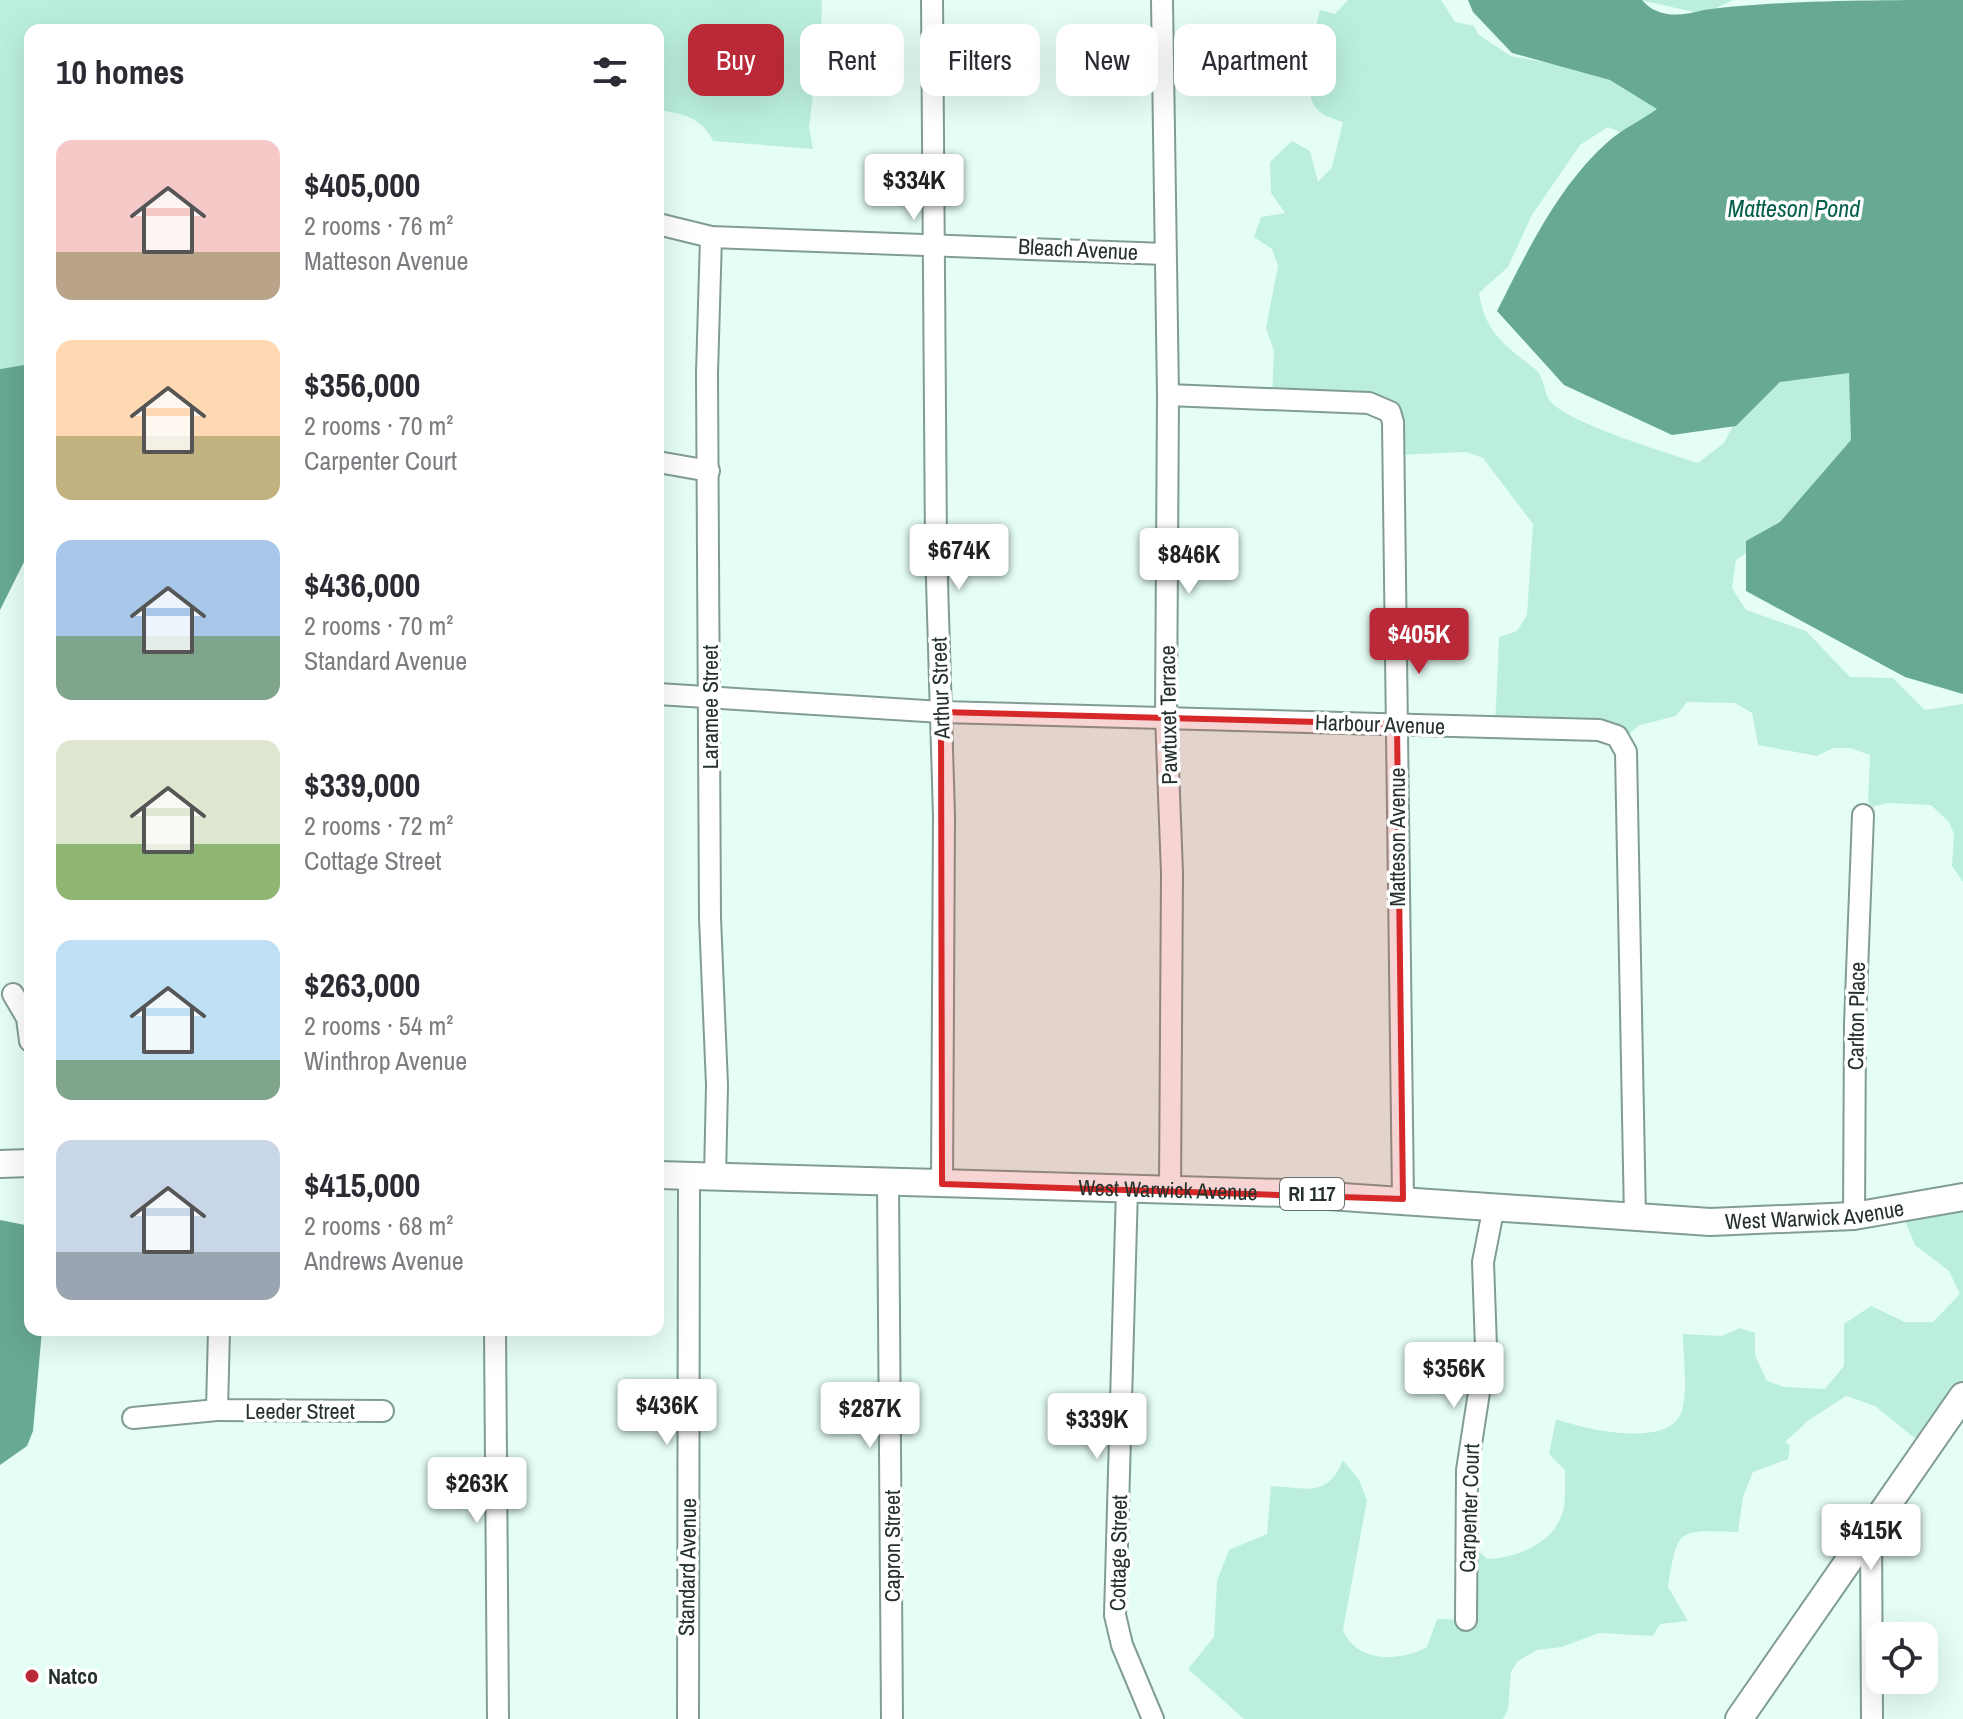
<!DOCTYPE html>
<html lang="en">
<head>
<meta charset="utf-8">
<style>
  :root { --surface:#fff; --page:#f2f2f3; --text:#2b2b33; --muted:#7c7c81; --accent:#ba2938 }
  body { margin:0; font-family:"Archivo Narrow",sans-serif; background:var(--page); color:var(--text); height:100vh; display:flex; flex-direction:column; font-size:30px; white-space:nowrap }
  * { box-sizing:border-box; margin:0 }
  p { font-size:26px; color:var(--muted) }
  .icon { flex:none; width:44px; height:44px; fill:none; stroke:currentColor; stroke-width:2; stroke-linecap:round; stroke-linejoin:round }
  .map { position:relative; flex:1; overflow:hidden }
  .details { position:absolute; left:24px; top:24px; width:640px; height:1312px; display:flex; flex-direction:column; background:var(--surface); border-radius:16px; box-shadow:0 8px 32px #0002 }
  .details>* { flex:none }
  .guide { position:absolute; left:688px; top:24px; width:760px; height:72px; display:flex; gap:16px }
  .buttons { position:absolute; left:1866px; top:1622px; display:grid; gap:16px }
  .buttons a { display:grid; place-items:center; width:72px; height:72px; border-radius:16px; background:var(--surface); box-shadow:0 8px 32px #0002; font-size:40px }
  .price { position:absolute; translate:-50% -68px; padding:0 18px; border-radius:8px; background:#fff; color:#222; font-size:26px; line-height:52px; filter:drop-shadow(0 2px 4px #0008) }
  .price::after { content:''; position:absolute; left:50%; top:48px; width:24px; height:18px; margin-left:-12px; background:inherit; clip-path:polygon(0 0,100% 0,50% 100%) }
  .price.selected { background:var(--accent); color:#fff }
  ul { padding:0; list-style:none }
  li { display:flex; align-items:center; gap:24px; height:200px; padding:0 32px }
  li span { display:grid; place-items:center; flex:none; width:224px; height:160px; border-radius:16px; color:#555 }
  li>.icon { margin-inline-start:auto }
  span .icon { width:96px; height:96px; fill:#fffc; stroke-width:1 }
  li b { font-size:34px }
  h2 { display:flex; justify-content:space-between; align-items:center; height:96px; padding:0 32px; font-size:34px }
  .pill { padding:0 28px; border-radius:16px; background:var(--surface); box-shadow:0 8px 32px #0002; font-size:28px; line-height:72px }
  .pill.selected { background:var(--accent); color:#fff }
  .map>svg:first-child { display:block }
  .green { fill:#bbefdc }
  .water { fill:#67a993 }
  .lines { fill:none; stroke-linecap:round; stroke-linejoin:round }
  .minor-casing { stroke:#819d93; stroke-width:24 }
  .major-casing { stroke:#819d93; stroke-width:30 }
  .minor { stroke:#fff; stroke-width:20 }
  .major { stroke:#fff; stroke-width:26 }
  .marked { fill:#d62828; fill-opacity:0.2; stroke:#d62828; stroke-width:6; stroke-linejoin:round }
  .poi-dot { fill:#ba2938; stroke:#fff; stroke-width:3 }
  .labels { text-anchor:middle; stroke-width:7; stroke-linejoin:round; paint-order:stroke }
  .shield { fill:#fff; stroke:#666f6b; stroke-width:2 }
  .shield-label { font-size:20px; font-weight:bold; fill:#25312c }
  .street-label { font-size:22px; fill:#25312c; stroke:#fff }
  .poi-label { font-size:22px; font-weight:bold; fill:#25312c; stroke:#fff; text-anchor:start }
  .water-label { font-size:24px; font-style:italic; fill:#045f4b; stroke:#fff }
</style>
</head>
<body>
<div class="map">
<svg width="1963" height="1719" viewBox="0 0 1963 1719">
  <rect width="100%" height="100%" fill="#e5fef5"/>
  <g class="green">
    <path d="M0,0h822l-1,34 4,24 -10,20 -6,50 4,21 -100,-8c-12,-24 -29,-27 -55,-31v-80h-628v334l-30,5z"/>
    <path d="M1348,0h93l14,22 19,4 5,9 32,21 129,24 26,39 -33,19 -25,-11 -28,18 -48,70 -24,52 -29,26c6,40 27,53 56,76 10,8 8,24 16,33 18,21 116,51 147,61l26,-20 23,-44 30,-18 28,-2 23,-12 28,-42 18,100 -102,110 -36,25 -4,28 14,22 60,21 44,46 43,1 32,32 38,-6v215v-37l-11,-16 2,-32 -5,-12 -18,-17 -44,-2 -15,4 -4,-6 2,-46 -20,-7h-17l-16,8 -59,-11 -6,-32 -17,-10 -48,-1 -11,14 -36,9 -19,15 -126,-14 4,-89 18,-6 10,-16 6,-91 -50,-66 -17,-6 -70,3 -12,-44 -112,-12 2,-48 -8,-23 12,-62 -6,-17 -18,-12 7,-20 24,-4 -14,-20 -1,-31 22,-21 18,10 8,31 14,-15 11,-45c-33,-10 -32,-18 -36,-50l15,-15 1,-22 -8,-4 5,-21 15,4z"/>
    <polygon points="1640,0 1733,0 1703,14"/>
    <path d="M1963,1198v198l-36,52 -52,-42 -29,-10 -37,24 -24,22 5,4 -2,13 -35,13 -10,25 -5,35c-61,-2 -60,-5 -70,55l20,34 -28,3 -7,12 -54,-3 -37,14 -25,3 -19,11 -7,11 -3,37 -5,10h-259l-56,-50 26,-32 3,-56 12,-31 38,-16 4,-48c35,2 57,12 72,-26l16,20 8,20 -24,130c13,33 57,32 84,17l10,-28 29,1 11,-71 10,10c30,-1 65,-15 75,-45 5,-13 2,-31 3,-44l-16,-16 7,-35c27,10 116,31 126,-9 6,-22 1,-52 1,-76l39,2 18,-8 15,5v22l12,26 17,6 41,2 19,-23v-42l27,-18 34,16h28l27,-28 -11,-23 -34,-26 -14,-34z"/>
  </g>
  <g class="water">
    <path d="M1468,0h174c16,19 39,16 62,10 73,-10 181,-10 259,-10v694l-58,-17 -159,-86v-50l34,-19 71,-82 -2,-67 -69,9 -44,44 -64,9 -108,-50 -67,-74c30,-59 62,-127 113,-171 14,-12 32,-20 47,-31l-47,-29 -98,-27 -39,-41z"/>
    <polygon points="30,364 30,550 0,610 0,369"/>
    <polygon points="0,1220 30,1226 30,1330 42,1330 33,1431 27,1446 0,1465"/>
  </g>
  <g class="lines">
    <defs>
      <g id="minor">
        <polyline points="932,0 936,547 944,816 942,1184"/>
        <polyline points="1162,0 1168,395 1166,716 1172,873 1170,1191"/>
        <polyline points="658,224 711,237 1165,254"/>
        <polyline points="711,237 707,373 710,918 717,1085 715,1177"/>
        <polyline points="1168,395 1369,403 1390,412 1393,422 1403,1199"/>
        <polyline points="658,462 709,471"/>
        <polyline points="658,694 941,712 1599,730 1617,736 1626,752 1635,1218"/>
        <polyline points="13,994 27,1018 30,1041"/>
        <polyline points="888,1180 892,1719"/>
        <polyline points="1127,1188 1115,1615 1122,1645 1153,1719"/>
        <polyline points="1854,1216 1855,1024 1863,815"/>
        <polyline points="219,1330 217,1410 383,1411"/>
        <polyline points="495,1330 498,1719"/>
        <polyline points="133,1418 217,1410"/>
        <polyline points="1871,1527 1872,1719"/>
        <polyline points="1466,1620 1467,1470 1486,1347 1483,1262 1494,1206"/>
        <polyline points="688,1719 689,1175"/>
      </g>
      <g id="major">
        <polyline points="0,1164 30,1163"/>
        <path id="s1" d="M658,1175l626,18 426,29 144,-6 109,-19"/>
        <polyline points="1739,1719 1963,1396"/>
      </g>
    </defs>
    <use href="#minor" class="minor-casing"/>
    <use href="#major" class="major-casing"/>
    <use href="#minor" class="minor"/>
    <use href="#major" class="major"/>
  </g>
  <path class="marked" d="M941,712l456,12 6,475 -461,-15z"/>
  <circle class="poi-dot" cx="32" cy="1676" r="8"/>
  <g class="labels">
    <rect class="shield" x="1280" y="1178" width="64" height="32" rx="6"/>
    <g class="shield-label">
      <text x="1312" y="1201">RI 117</text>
    </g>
    <g class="street-label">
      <text transform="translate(1078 249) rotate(3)" y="8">Bleach Avenue</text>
      <text transform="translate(940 688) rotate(-92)" y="8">Arthur Street</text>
      <text transform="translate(710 707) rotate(-90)" y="8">Laramee Street</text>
      <text transform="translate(1168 715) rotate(-91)" y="8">Pawtuxet Terrace</text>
      <text transform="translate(1380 724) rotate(2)" y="8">Harbour Avenue</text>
      <text transform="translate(1397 837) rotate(-90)" y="8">Matteson Avenue</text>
      <text transform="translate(1856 1016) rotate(-89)" y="8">Carlton Place</text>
      <text dy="8" stroke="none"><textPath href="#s1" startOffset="510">West Warwick Avenue</textPath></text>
      <text dy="8" stroke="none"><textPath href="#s1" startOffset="1158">West Warwick Avenue</textPath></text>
      <text x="300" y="1419">Leeder Street</text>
      <text transform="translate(1469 1508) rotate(-88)" y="8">Carpenter Court</text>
      <text transform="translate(892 1546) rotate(-90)" y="8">Capron Street</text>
      <text transform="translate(1118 1553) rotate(-89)" y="8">Cottage Street</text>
      <text transform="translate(687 1567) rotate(-89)" y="8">Standard Avenue</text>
    </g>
    <g class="poi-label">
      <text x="48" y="1684">Natco</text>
    </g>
    <g class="water-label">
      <text x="1794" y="217">Matteson Pond</text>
    </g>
  </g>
</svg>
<div class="buttons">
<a><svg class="icon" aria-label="locate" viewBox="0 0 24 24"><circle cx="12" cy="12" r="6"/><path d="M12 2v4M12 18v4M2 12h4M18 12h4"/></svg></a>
</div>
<b class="price" style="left:914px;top:222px">$334K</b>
<b class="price" style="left:959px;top:592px">$674K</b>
<b class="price" style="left:1189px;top:596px">$846K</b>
<b class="price selected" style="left:1419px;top:676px">$405K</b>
<b class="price" style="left:1454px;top:1410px">$356K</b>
<b class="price" style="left:667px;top:1447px">$436K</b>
<b class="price" style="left:870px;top:1450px">$287K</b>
<b class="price" style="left:1097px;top:1461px">$339K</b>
<b class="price" style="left:477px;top:1525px">$263K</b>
<b class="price" style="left:1871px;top:1572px">$415K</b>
<div class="guide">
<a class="pill selected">Buy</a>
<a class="pill">Rent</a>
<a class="pill">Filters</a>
<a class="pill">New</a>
<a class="pill">Apartment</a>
</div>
<section class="details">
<h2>10 homes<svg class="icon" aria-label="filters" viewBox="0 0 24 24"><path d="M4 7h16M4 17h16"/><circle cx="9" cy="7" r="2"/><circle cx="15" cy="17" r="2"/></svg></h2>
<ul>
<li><span style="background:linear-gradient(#f6c9c9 70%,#b9a48a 0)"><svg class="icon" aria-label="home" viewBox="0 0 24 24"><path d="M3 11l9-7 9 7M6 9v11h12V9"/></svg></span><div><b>$405,000</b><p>2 rooms · 76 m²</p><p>Matteson Avenue</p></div></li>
<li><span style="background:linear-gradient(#ffd9b3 60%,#c2b280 0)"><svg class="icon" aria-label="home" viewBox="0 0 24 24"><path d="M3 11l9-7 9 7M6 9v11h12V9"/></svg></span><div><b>$356,000</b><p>2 rooms · 70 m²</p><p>Carpenter Court</p></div></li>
<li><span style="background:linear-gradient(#a9c7e8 60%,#7fa58c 0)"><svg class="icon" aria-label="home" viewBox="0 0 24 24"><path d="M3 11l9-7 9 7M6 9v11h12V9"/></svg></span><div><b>$436,000</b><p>2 rooms · 70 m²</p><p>Standard Avenue</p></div></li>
<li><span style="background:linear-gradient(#dfe7d0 65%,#8fb573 0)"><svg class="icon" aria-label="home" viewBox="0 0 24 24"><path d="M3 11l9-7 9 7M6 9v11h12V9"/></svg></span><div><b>$339,000</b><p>2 rooms · 72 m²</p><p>Cottage Street</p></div></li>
<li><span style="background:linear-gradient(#bfe0f5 75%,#7fa58c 0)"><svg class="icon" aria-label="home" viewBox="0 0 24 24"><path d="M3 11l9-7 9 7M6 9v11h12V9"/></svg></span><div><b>$263,000</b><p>2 rooms · 54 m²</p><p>Winthrop Avenue</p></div></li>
<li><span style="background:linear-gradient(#c9d6e8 70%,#9aa5b1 0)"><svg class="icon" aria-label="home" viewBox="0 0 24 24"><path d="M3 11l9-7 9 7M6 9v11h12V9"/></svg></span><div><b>$415,000</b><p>2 rooms · 68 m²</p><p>Andrews Avenue</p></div></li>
</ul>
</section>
</div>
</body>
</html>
